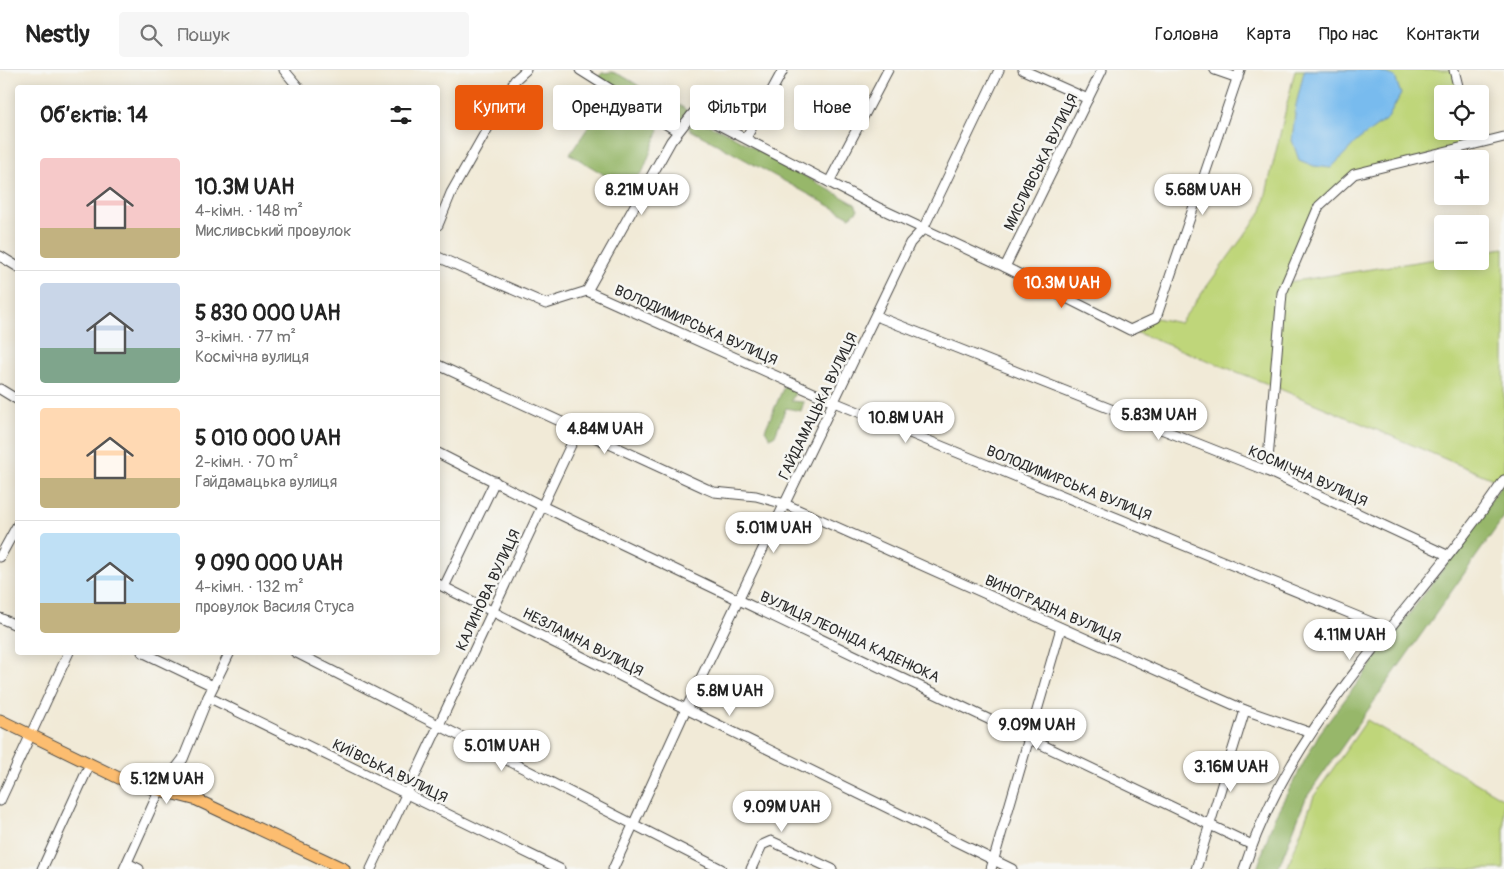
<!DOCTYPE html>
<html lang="uk">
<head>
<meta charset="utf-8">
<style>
  :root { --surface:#fff; --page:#f6f6f6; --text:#222; --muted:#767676; --line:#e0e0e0; --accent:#ea580c }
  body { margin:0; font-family:Pangolin,sans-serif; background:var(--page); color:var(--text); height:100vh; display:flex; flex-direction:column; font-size:19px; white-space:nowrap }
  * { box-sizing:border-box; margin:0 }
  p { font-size:16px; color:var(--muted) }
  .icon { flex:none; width:28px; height:28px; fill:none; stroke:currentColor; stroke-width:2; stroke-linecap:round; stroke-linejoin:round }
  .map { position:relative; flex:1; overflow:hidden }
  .side { position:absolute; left:15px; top:15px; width:425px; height:570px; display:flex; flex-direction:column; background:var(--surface); border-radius:5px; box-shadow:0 2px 12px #0003 }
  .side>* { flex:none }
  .top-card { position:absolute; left:455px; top:15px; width:475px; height:45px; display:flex; gap:10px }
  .buttons { position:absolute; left:1434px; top:15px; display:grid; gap:10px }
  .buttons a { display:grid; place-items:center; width:55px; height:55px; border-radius:5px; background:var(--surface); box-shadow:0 2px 12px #0003; font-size:25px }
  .price { position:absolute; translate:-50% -42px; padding:0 11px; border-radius:18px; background:#fff; color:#222; font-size:16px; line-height:32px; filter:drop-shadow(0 1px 2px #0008) }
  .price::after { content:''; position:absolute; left:50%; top:30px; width:15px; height:11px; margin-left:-8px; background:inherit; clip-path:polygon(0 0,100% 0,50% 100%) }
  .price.current { background:var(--accent); color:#fff }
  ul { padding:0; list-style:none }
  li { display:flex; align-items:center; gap:15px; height:125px; padding:0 25px }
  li+li { border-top:1px solid var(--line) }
  li span { display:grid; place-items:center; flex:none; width:140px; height:100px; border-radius:5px; color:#555 }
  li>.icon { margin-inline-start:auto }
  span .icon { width:60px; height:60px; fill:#fffc; stroke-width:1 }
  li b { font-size:21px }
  h2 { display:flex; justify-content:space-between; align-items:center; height:60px; padding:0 25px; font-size:21px }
  .tag { padding:0 18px; border-radius:5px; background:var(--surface); box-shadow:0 2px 12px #0003; font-size:18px; line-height:45px }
  .tag.current { background:var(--accent); color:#fff }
  header { display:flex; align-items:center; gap:30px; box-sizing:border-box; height:70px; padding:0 25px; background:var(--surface); border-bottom:1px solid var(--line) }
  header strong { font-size:24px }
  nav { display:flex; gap:28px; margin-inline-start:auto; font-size:18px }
  .search { width:350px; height:45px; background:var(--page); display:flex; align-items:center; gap:12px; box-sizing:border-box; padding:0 18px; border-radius:5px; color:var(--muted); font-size:19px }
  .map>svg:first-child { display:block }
  .green { fill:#bfd67a; stroke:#758052 }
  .forest { fill:#97b76a; stroke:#61714a }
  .water { fill:#78bbee; stroke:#52738c }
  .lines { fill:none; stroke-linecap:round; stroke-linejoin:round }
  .minor-casing { stroke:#494845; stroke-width:11 }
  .major-casing { stroke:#494845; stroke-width:13 }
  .minor { stroke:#fff; stroke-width:9 }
  .major { stroke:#fcbd6f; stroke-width:11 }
  .labels { text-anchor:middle; stroke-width:5; stroke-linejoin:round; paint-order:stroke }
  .street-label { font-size:15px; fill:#2b2b2b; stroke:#f6f6f2 }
</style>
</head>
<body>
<header>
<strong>Nestly</strong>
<div class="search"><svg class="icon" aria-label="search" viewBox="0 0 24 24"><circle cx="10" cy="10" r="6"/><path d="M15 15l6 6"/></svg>Пошук</div>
<nav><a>Головна</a><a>Карта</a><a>Про нас</a><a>Контакти</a></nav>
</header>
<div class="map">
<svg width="1504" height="799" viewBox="0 0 1504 799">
  <rect width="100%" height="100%" fill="#f6f6f2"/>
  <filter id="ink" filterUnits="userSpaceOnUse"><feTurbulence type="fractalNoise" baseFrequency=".02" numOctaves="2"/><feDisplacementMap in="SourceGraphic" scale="10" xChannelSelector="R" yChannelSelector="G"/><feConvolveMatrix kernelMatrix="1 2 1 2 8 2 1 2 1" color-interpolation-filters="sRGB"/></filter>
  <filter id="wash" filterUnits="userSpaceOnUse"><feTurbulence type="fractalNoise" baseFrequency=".0096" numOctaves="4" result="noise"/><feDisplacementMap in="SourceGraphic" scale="20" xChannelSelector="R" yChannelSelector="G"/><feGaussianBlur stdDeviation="1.12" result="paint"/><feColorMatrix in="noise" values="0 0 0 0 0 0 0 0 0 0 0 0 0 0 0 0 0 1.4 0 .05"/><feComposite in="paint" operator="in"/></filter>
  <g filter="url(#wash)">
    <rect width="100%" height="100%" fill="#f1ead7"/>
    <g class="green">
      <polygon points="1295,0 1454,0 1460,24 1442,24 1442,61 1470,61 1474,74 1354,104 1319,136 1288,212 1442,188 1442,191 1480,191 1480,182 1504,178 1504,410 1502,413 1273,316 1130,260 1156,248 1180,253 1262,141"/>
      <polygon points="1367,650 1504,729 1504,799 1287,799 1314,726"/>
    </g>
    <g class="forest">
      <path d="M612,2c17,5 29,17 45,25 9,4 22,6 29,13v5l-8,6 -9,-2 -23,-16 -45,-22 -2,-5 3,-3z"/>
      <polygon points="610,25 656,53 659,60 643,101 624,121 603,104 570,84"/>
      <polygon points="692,49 722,60 855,134 858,140 850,147 689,59"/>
      <polygon points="785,314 797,319 791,331 804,332 801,341 786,338 775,365 770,368 765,360"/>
      <polygon points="1504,411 1504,447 1306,728 1278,799 1257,799 1274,748 1319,664 1455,483"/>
    </g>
    <polygon class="water" points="1306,0 1377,0 1395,7 1401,24 1388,48 1357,71 1331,98 1314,96 1299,90 1292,70 1296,35 1304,1"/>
  </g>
  <g filter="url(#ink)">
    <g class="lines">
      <defs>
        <g id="minor">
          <polyline points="284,0 299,18"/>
          <polyline points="580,0 677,61"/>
          <polyline points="1023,0 1088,29"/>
          <polyline points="1215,0 1238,8"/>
          <polyline points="1454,0 1460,24"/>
          <polyline points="1470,61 1474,74"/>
          <polyline points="746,68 783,0"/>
          <polyline points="829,112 888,0"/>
          <polyline points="438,155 451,123 515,10 526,0"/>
          <polyline points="0,186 18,197"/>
          <polyline points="438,187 546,234 587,221 834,332 1388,559"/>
          <polyline points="1005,197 1102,0"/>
          <polyline points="587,221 671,71 694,42 877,137 1005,197 1130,260 1156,248 1240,0"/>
          <polyline points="876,246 1267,401 1447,485"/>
          <polyline points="438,295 707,419 714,422 756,426 785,434 1245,640 1311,663"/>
          <polyline points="0,319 18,330"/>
          <polyline points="438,383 542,436 1252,775"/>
          <polyline points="1267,401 1282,223 1319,136 1354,104 1504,67"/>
          <polyline points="0,487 18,454"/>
          <polyline points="438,514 686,639 1012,799"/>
          <polyline points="444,517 495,411"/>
          <polyline points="0,548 18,556"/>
          <polyline points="142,582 213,616"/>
          <polyline points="295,582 721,799"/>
          <polyline points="208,627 560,799"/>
          <polyline points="0,731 69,582"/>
          <polyline points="127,793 139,799"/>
          <polyline points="42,799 90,694"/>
          <polyline points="124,799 160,719 183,689 208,627 230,582"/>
          <polyline points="371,799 578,360"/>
          <polyline points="613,799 686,639 910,173 923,159 999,0"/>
          <polyline points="751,799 762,775 771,771 832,799"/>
          <polyline points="991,799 1061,558"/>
          <polyline points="1196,799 1245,640"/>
          <path d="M1244,799c48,-151 174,-261 260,-389"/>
        </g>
        <polyline id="major" points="0,650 125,711 197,730 344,799"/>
      </defs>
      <use href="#minor" class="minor-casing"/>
      <use href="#major" class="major-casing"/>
      <use href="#minor" class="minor"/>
      <use href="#major" class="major"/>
    </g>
  </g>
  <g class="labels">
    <g class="street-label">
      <text transform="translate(1041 92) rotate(-64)" y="5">МИСЛИВСЬКА ВУЛИЦЯ</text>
      <text transform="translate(696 255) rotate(24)" y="5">ВОЛОДИМИРСЬКА ВУЛИЦЯ</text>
      <text transform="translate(818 336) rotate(-64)" y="5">ГАЙДАМАЦЬКА ВУЛИЦЯ</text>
      <text transform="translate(1308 406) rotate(24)" y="5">КОСМІЧНА ВУЛИЦЯ</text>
      <text transform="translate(1069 413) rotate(22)" y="5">ВОЛОДИМИРСЬКА ВУЛИЦЯ</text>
      <text transform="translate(488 520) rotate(-65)" y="5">КАЛИНОВА ВУЛИЦЯ</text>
      <text transform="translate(1053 539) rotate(24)" y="5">ВИНОГРАДНА ВУЛИЦЯ</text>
      <text transform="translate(850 567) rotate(25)" y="5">ВУЛИЦЯ ЛЕОНІДА КАДЕНЮКА</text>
      <text transform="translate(583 572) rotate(27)" y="5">НЕЗЛАМНА ВУЛИЦЯ</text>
      <text transform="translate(390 701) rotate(26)" y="5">КИЇВСЬКА ВУЛИЦЯ</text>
    </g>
  </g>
</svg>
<div class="buttons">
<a><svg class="icon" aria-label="locate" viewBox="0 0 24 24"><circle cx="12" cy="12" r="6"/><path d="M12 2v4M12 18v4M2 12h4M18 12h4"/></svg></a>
<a>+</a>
<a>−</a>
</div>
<b class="price" style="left:642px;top:146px">8.21M UAH</b>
<b class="price" style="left:1203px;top:146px">5.68M UAH</b>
<b class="price current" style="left:1062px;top:239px">10.3M UAH</b>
<b class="price" style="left:1159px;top:371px">5.83M UAH</b>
<b class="price" style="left:906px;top:374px">10.8M UAH</b>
<b class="price" style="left:605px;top:385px">4.84M UAH</b>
<b class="price" style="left:774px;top:484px">5.01M UAH</b>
<b class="price" style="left:1350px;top:591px">4.11M UAH</b>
<b class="price" style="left:730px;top:647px">5.8M UAH</b>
<b class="price" style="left:1037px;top:681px">9.09M UAH</b>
<b class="price" style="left:502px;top:702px">5.01M UAH</b>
<b class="price" style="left:1231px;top:723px">3.16M UAH</b>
<b class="price" style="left:167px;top:735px">5.12M UAH</b>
<b class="price" style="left:782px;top:763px">9.09M UAH</b>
<div class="top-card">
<a class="tag current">Купити</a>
<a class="tag">Орендувати</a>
<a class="tag">Фільтри</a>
<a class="tag">Нове</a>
</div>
<section class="side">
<h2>Об’єктів: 14<svg class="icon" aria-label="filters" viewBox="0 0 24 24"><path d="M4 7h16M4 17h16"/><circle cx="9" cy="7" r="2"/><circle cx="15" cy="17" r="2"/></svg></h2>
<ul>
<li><span style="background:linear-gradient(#f6c9c9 70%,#c2b280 0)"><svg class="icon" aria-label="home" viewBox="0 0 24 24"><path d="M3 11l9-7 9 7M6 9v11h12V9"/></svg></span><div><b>10.3M UAH</b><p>4-кімн. · 148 m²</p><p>Мисливський провулок</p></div></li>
<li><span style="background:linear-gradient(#c9d6e8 65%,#7fa58c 0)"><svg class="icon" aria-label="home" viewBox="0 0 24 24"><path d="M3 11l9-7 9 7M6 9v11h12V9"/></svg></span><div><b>5 830 000 UAH</b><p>3-кімн. · 77 m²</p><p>Космічна вулиця</p></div></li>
<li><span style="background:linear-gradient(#ffd9b3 70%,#c2b280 0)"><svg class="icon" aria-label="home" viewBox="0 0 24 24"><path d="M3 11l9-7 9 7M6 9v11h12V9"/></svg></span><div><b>5 010 000 UAH</b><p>2-кімн. · 70 m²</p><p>Гайдамацька вулиця</p></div></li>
<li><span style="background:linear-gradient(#bfe0f5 70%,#c2b280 0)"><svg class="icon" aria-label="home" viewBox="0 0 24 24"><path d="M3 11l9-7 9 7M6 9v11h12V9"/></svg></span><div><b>9 090 000 UAH</b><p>4-кімн. · 132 m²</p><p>провулок Василя Стуса</p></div></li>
</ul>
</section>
</div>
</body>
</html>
